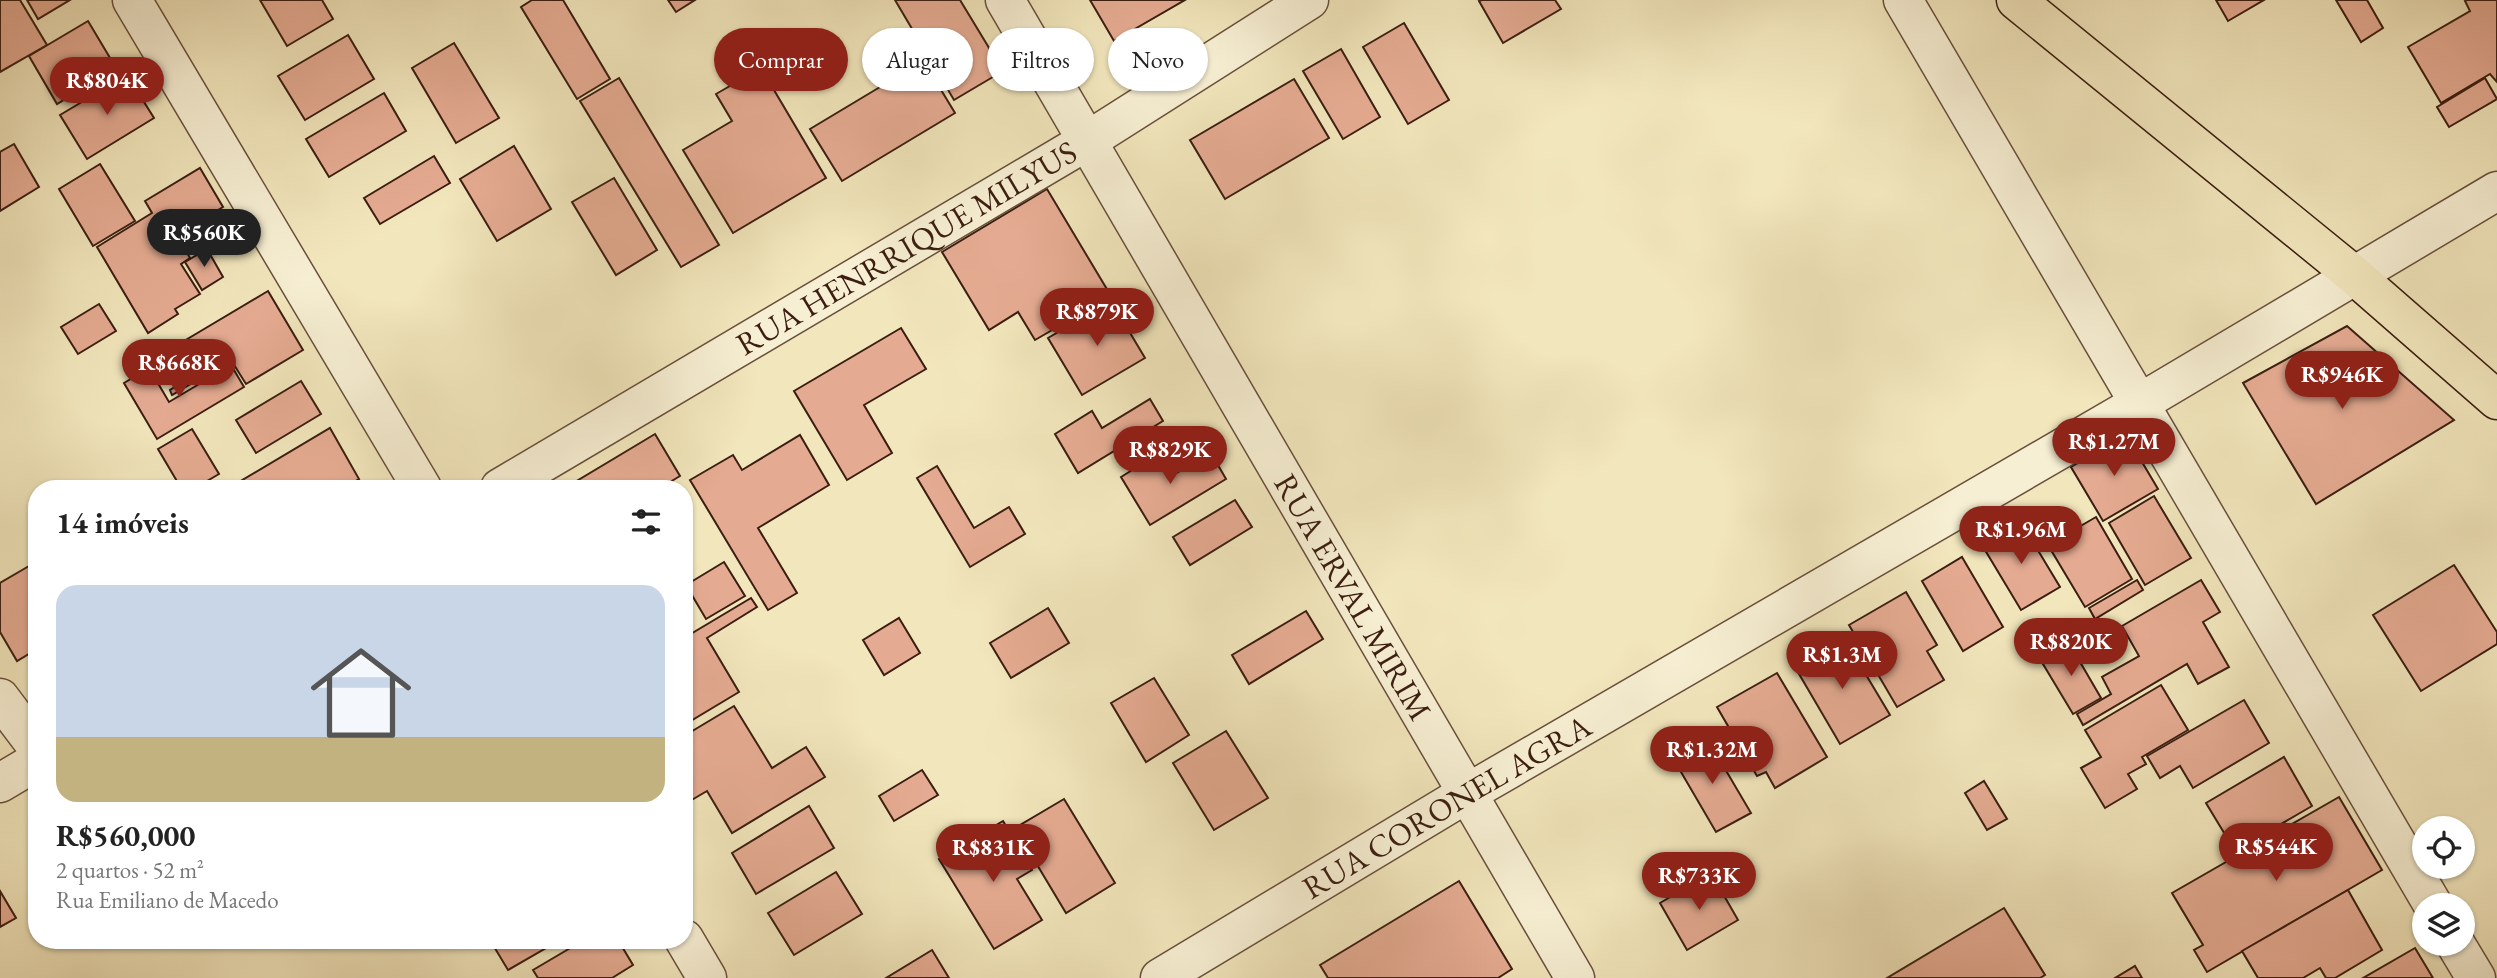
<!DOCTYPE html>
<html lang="pt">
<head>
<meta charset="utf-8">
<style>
  :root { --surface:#fff; --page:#f6f6f6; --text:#222; --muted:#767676; --accent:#8f2418 }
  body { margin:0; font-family:"EB Garamond",serif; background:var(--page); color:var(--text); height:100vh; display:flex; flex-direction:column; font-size:26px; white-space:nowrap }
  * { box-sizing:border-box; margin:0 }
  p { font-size:23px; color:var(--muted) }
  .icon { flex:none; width:38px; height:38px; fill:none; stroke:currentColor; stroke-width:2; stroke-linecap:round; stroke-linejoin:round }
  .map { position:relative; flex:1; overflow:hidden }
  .drawer { position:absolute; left:28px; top:480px; width:665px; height:469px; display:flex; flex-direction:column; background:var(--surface); border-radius:28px; box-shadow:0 2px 5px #0004 }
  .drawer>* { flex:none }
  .guide { position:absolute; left:714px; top:28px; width:665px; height:63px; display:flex; gap:14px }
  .fabs { position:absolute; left:2412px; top:816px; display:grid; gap:14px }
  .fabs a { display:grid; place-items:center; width:63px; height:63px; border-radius:50%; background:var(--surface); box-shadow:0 2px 5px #0004; font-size:35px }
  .price { position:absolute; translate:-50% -60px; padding:0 16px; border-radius:24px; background:var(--accent); color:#fff; font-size:23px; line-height:46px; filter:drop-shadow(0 2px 4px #0008) }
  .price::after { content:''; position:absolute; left:50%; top:42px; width:21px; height:16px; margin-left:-10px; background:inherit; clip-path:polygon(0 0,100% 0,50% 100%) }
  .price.selected { background:#222; color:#fff }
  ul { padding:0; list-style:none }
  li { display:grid; align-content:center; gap:14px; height:371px; padding:0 28px }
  li span { display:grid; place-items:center; height:217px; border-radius:21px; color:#555 }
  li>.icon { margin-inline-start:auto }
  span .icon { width:126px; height:126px; fill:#fffc; stroke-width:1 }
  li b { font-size:30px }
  h2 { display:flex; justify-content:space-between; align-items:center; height:84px; padding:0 28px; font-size:30px }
  .pill { padding:0 24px; border-radius:32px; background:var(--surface); box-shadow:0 2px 5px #0004; font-size:24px; line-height:63px }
  .pill.selected { background:var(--accent); color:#fff }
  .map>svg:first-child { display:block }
  .building { fill:#e5ab92; stroke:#3b1e11; stroke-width:2 }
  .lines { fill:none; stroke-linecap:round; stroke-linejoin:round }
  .minor-casing { stroke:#69503c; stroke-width:41 }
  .major-casing { stroke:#3b1e11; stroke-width:41 }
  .minor { stroke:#f7efd3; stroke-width:38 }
  .major { stroke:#f2e6bc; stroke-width:38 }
  .labels { text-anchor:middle; stroke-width:5; stroke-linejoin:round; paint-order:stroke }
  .street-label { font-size:32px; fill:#3b1e11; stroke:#f7efd3 }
</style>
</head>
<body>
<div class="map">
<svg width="2497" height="978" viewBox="0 0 2497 978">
  <rect width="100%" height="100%" fill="#f2e6bc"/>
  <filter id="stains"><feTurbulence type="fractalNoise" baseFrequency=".00286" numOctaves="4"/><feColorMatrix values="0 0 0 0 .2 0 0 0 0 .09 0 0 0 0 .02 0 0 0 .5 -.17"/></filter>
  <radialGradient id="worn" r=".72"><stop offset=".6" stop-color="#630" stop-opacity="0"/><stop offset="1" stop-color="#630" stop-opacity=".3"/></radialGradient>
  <g class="building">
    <polygon points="0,0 20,0 47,45 0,72"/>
    <polygon points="27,0 70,0 38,19"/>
    <polygon points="260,0 322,0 333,19 287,46"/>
    <polygon points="532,0 563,0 610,79 577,99 521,7"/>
    <polygon points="668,0 695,0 676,12"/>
    <polygon points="895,0 960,0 1003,71 954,100"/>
    <polygon points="1090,0 1185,0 1114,41"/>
    <polygon points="1482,0 1555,0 1561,9 1503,43 1479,1"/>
    <polygon points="2216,0 2264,0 2228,21"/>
    <polygon points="2336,0 2367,0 2383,28 2361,42"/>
    <polygon points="2467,0 2497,0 2497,82 2490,74 2441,103 2408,47 2470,11 2465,1"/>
    <polygon points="88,21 116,68 57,104 29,56"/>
    <polygon points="1404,23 1449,100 1408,124 1363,47"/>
    <polygon points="348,35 374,79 305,120 278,76"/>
    <polygon points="454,43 499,118 456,143 412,68"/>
    <polygon points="915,47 955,113 842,181 810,129 880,87 872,73"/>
    <polygon points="1341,49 1380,117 1343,139 1303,71"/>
    <polygon points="761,68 826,178 733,233 683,150 732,121 716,94"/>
    <polygon points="127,75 154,118 87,159 60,115"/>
    <polygon points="619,78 719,245 681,267 580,101"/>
    <polygon points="2485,78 2497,99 2449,127 2437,107"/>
    <polygon points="1294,79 1329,138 1225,199 1190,140"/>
    <polygon points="384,93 406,131 329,177 306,139"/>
    <polygon points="14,144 39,187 0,211 0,152"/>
    <polygon points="514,146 551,209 497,241 460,179"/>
    <polygon points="434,156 450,183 380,224 364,198"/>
    <polygon points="100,164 135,221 93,246 59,189"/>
    <polygon points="200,168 223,207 177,235 190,258 181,264 200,294 175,309 178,314 148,333 97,247 152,213 145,201"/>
    <polygon points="614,178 657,250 616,275 572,202"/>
    <polygon points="1047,189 1111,296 1035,340 1018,312 989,330 942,252"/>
    <polygon points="207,249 223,277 202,290 185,262"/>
    <polygon points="268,291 303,350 246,384 231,360 172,395 170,390 202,371 184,341"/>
    <polygon points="1111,301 1145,358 1082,395 1048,338"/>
    <polygon points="99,304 116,331 78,354 61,327"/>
    <polygon points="2347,326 2454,420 2316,504 2243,383"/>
    <polygon points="901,328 926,369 864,405 892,453 847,480 794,391"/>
    <polygon points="231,365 244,387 157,439 124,383 149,368 169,402"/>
    <polygon points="301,381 321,414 256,453 236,420"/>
    <polygon points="1150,399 1163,421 1078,473 1055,434 1092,411 1102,428"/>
    <polygon points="330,428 359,479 343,488 235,488 234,485"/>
    <polygon points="192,429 219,474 195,488 181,488 158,449"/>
    <polygon points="655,434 680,476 660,488 565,488"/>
    <polygon points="800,435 829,485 758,528 797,593 768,610 690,480 733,455 742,470"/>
    <polygon points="2126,435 2158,489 2103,521 2071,467"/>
    <polygon points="1211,453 1226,479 1150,525 1121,477 1155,456 1168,478"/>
    <polygon points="937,466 974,528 1009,507 1025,534 970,567 917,478"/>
    <polygon points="2154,496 2191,558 2145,585 2109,523"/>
    <polygon points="1235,500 1252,527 1190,565 1173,537"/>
    <polygon points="2096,517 2132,579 2085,607 2048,545"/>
    <polygon points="2021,522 2060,587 2021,610 1982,545"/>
    <polygon points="1962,557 2003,627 1963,651 1922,581"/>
    <polygon points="724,562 745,596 706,619 686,585"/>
    <polygon points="2454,565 2497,632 2497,644 2421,691 2373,615"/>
    <polygon points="29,566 37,579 37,649 17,661 0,632 0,583"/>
    <polygon points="2137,580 2143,590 2095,619 2089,608"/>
    <polygon points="2201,580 2220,612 2203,622 2229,667 2198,684 2187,664 2083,725 2077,714 2111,694 2102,677 2139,656 2122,626"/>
    <polygon points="1906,592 1937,645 1927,651 1944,680 1897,707 1849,625"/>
    <polygon points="751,598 757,607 707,638 739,692 684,725 684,638"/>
    <polygon points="1048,608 1069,643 1011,678 990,643"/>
    <polygon points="1306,611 1323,639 1249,684 1232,655"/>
    <polygon points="899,618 920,653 884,675 863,640"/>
    <polygon points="1844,638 1890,715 1840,744 1795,667"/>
    <polygon points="2069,643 2101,698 2073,714 2040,659"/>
    <polygon points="1777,673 1827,757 1775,788 1766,772 1757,776 1717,707"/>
    <polygon points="1154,678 1189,735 1146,762 1111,703"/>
    <polygon points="2161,685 2188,730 2142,757 2146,764 2128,774 2137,789 2105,808 2081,768 2101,757 2085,730"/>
    <polygon points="2244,700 2269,743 2193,788 2180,766 2160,778 2147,756"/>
    <polygon points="734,706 772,768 806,747 825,777 732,833 707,791 690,801 684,791 684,736"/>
    <polygon points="1226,731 1268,798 1214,830 1173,763"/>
    <polygon points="1708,740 1751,813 1716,832 1674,760"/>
    <polygon points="2284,757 2312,806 2235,851 2206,803"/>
    <polygon points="922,770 938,795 894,821 879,796"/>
    <polygon points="1984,781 2007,819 1987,830 1965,793"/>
    <polygon points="2339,797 2382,870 2207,972 2194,950 2203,945 2172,893"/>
    <polygon points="1064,799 1115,883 1066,913 1015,828"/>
    <polygon points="809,806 834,848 756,894 732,853"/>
    <polygon points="1003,821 1032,870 1017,879 1042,920 994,949 939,859"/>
    <polygon points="836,872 862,914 794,955 768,913"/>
    <polygon points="1711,873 1738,920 1687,950 1660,903"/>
    <polygon points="1459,881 1512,969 1498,978 1328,978 1320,965"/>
    <polygon points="2348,890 2382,950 2335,978 2326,978 2320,968 2303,978 2258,978 2242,951"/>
    <polygon points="0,891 16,918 0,927"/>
    <polygon points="2004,908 2045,975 2040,978 1887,978"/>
    <polygon points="490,940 560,940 508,970"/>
    <polygon points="584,940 618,940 633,965 612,978 538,978 533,970"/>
    <polygon points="2415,948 2433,978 2363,978"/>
    <polygon points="932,950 949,978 886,978"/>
    <polygon points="2135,966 2142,978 2115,978"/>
  </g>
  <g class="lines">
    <defs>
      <g id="minor">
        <polyline points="132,0 422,488"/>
        <path id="s1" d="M1005,0l570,978"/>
        <polyline points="1903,0 2433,905"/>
        <path id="s2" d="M500,488l587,-347 222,-141"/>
        <polyline points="0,698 37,747"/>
        <polyline points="0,783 37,761"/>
        <polyline points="684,939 707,978"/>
        <polyline points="2455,943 2476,978"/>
        <path id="s3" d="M1160,978l306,-184 674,-391 357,-212"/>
      </g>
      <polyline id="major" points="2016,0 2355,276 2497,400"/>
    </defs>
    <use href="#minor" class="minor-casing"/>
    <use href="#major" class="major-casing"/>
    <use href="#minor" class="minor"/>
    <use href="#major" class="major"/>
  </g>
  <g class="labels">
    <g class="street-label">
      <text dy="11" stroke="none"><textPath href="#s2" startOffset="472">RUA HENRRIQUE MILYUS</textPath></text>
      <text dy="11" stroke="none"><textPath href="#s1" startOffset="691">RUA ERVAL MIRIM</textPath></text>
      <text dy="11" stroke="none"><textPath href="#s3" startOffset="334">RUA CORONEL AGRA</textPath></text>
    </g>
  </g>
  <rect width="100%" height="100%" filter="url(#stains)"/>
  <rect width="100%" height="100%" fill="url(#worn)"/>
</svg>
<div class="fabs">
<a><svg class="icon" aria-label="locate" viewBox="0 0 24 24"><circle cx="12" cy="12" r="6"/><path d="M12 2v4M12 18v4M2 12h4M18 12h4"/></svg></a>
<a><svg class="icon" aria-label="layers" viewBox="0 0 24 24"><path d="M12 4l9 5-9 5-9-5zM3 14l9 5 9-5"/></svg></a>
</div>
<b class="price" style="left:107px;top:117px">R$804K</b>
<b class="price selected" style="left:204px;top:269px">R$560K</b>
<b class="price" style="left:1097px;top:348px">R$879K</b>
<b class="price" style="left:179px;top:399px">R$668K</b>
<b class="price" style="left:2342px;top:411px">R$946K</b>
<b class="price" style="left:2114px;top:478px">R$1.27M</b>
<b class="price" style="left:1170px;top:486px">R$829K</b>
<b class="price" style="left:2021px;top:566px">R$1.96M</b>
<b class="price" style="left:2071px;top:678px">R$820K</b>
<b class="price" style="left:1842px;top:691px">R$1.3M</b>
<b class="price" style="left:1712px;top:786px">R$1.32M</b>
<b class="price" style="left:2276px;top:883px">R$544K</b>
<b class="price" style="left:993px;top:884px">R$831K</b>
<b class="price" style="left:1699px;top:912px">R$733K</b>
<div class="guide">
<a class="pill selected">Comprar</a>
<a class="pill">Alugar</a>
<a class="pill">Filtros</a>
<a class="pill">Novo</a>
</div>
<section class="drawer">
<h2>14 imóveis<svg class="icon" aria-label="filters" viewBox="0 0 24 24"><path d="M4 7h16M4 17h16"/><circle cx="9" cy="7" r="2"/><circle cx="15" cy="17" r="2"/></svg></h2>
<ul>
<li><span style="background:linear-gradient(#c9d6e8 70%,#c2b280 0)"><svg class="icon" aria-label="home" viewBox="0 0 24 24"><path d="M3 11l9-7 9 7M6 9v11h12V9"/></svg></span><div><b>R$560,000</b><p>2 quartos · 52 m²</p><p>Rua Emiliano de Macedo</p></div></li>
</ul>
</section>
</div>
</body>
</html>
